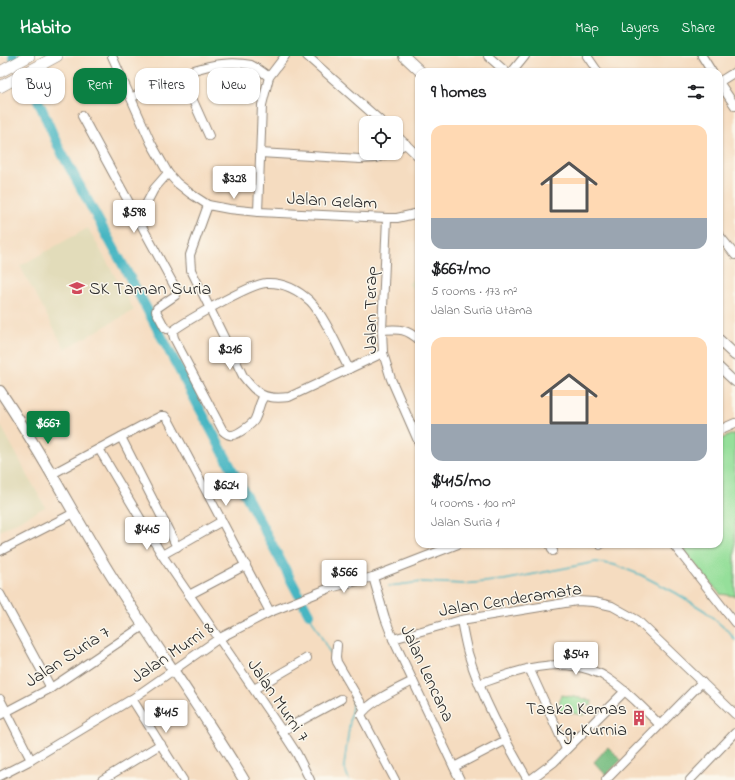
<!DOCTYPE html>
<html lang="en">
<head>
<meta charset="utf-8">
<style>
  :root { --surface:#fff; --page:#f6f6f6; --text:#202124; --muted:#757577; --accent:#0b8043 }
  body { margin:0; font-family:"Indie Flower",sans-serif; background:var(--page); color:var(--text); height:100vh; display:flex; flex-direction:column; font-size:15px; white-space:nowrap }
  * { box-sizing:border-box; margin:0 }
  p { font-size:13px; color:var(--muted) }
  .icon { flex:none; width:22px; height:22px; fill:none; stroke:currentColor; stroke-width:2; stroke-linecap:round; stroke-linejoin:round }
  .map { position:relative; flex:1; overflow:hidden }
  .sheet { position:absolute; left:415px; top:12px; width:308px; height:480px; display:flex; flex-direction:column; background:var(--surface); border-radius:12px; box-shadow:0 1px 3px #0004 }
  .sheet>* { flex:none }
  .hud { position:absolute; left:12px; top:12px; width:343px; height:36px; display:flex; gap:8px }
  .controls { position:absolute; left:359px; top:60px; display:grid; gap:8px }
  .controls a { display:grid; place-items:center; width:44px; height:44px; border-radius:8px; background:var(--surface); box-shadow:0 1px 3px #0004; font-size:20px }
  .price { position:absolute; translate:-50% -34px; padding:0 9px; border-radius:4px; background:#fff; color:#222; font-size:13px; line-height:26px; filter:drop-shadow(0 1px 2px #0008) }
  .price::after { content:''; position:absolute; left:50%; top:24px; width:12px; height:9px; margin-left:-6px; background:inherit; clip-path:polygon(0 0,100% 0,50% 100%) }
  .price.selected { background:var(--accent); color:#fff }
  ul { padding:0; list-style:none }
  li { display:grid; align-content:center; gap:8px; height:212px; padding:0 16px }
  li span { display:grid; place-items:center; height:124px; border-radius:12px; color:#555 }
  li>.icon { margin-inline-start:auto }
  span .icon { width:72px; height:72px; fill:#fffc; stroke-width:1 }
  li b { font-size:17px }
  h2 { display:flex; justify-content:space-between; align-items:center; height:48px; padding:0 16px; font-size:17px }
  .tag { padding:0 14px; border-radius:12px; background:var(--surface); box-shadow:0 1px 3px #0004; font-size:14px; line-height:36px }
  .tag.selected { background:var(--accent); color:#fff }
  header { display:flex; align-items:center; gap:24px; box-sizing:border-box; height:56px; padding:0 20px; background:var(--accent); color:#fff }
  header strong { font-size:19px }
  nav { display:flex; gap:22px; margin-inline-start:auto; font-size:14px }
  .map>svg:first-child { display:block }
  .built { fill:#e2dcba }
  .green { fill:#95df9a; stroke:#608562 }
  .forest { fill:#78be82; stroke:#527456 }
  .lines { fill:none; stroke-linecap:round; stroke-linejoin:round }
  .stream { stroke:#47b6c2; stroke-width:1.5 }
  .river { stroke:#47b6c2; stroke-width:10 }
  .minor-casing { stroke:#908476; stroke-width:10 }
  .major-casing { stroke:#908476; stroke-width:12 }
  .highway-casing { stroke:#908476; stroke-width:12 }
  .minor { stroke:#fff; stroke-width:8 }
  .major { stroke:#fff; stroke-width:10 }
  .highway { stroke:#fff; stroke-width:11 }
  .labels { text-anchor:middle; stroke-width:3; stroke-linejoin:round; paint-order:stroke }
  .street-label { font-size:18px; fill:#2b2b2b; stroke:#fbf7ec }
  .poi-label { font-size:18px; fill:#2b2b2b; stroke:#fbf7ec; text-anchor:start }
</style>
</head>
<body>
<header>
<strong>Habito</strong>
<nav><a>Map</a><a>Layers</a><a>Share</a></nav>
</header>
<div class="map">
<svg width="735" height="724" viewBox="0 0 735 724">
  <rect width="100%" height="100%" fill="#fbf7ec"/>
  <filter id="ink" filterUnits="userSpaceOnUse"><feTurbulence type="fractalNoise" baseFrequency=".025" numOctaves="2"/><feDisplacementMap in="SourceGraphic" scale="8" xChannelSelector="R" yChannelSelector="G"/><feConvolveMatrix kernelMatrix="1 2 1 2 8 2 1 2 1" color-interpolation-filters="sRGB"/></filter>
  <filter id="wash" filterUnits="userSpaceOnUse"><feTurbulence type="fractalNoise" baseFrequency=".012" numOctaves="4" result="noise"/><feDisplacementMap in="SourceGraphic" scale="16" xChannelSelector="R" yChannelSelector="G"/><feGaussianBlur stdDeviation="0.9" result="paint"/><feColorMatrix in="noise" values="0 0 0 0 0 0 0 0 0 0 0 0 0 0 0 0 0 1.4 0 .05"/><feComposite in="paint" operator="in"/></filter>
  <g filter="url(#wash)">
    <rect width="100%" height="100%" fill="#f5dcc0"/>
    <g class="built">
      <polygon points="88,172 134,254 65,293 20,210"/>
      <polygon points="419,216 419,238 408,228"/>
      <polygon points="0,368 45,451 0,475"/>
    </g>
    <g class="green">
      <polygon points="735,377 735,540 720,538 695,508 680,488 719,488 719,384"/>
      <polygon points="561,639 587,643 587,645 592,645 591,650 585,649 584,659 558,655"/>
    </g>
    <polygon class="forest" points="608,691 621,704 606,719 594,706"/>
    <g class="lines">
      <g class="stream">
        <polyline points="389,530 422,526 464,528 504,524 596,506 615,509 641,519 676,537 705,555 730,577 735,584"/>
        <polyline points="309,558 332,601"/>
        <polyline points="349,724 344,710 353,642"/>
      </g>
      <g class="river">
        <polyline points="13,0 14,1"/>
        <polyline points="30,26 59,92 141,242 309,558"/>
      </g>
    </g>
  </g>
  <g filter="url(#ink)">
    <g class="lines">
      <defs>
        <g id="minor">
          <polyline points="112,0 151,87 168,117 177,127 191,138 208,149 229,153 258,156 387,162 397,162 419,157"/>
          <polyline points="307,0 383,67"/>
          <polyline points="488,0 506,16"/>
          <polyline points="587,0 598,16"/>
          <polyline points="702,0 712,16"/>
          <polyline points="512,16 525,0"/>
          <polyline points="735,16 719,26 735,50"/>
          <polyline points="181,18 209,80"/>
          <path d="M131,42c36,-17 79,-42 120,-33 6,3 13,8 18,12"/>
          <polyline points="82,60 176,233 176,239 157,252 156,255 165,272 167,273"/>
          <polyline points="396,79 419,101"/>
          <polyline points="396,93 406,88"/>
          <polyline points="260,97 360,103 377,102 389,97"/>
          <path d="M208,149l-18,50 1,15 52,106c14,19 22,24 46,21l94,-44"/>
          <polyline points="258,156 262,49 269,21 285,0"/>
          <polyline points="136,161 141,158 154,133 168,117"/>
          <polyline points="387,162 382,274 383,297 391,323 419,387"/>
          <polyline points="719,179 735,199"/>
          <path d="M382,274c17,-1 24,-2 37,10"/>
          <polyline points="719,311 735,326"/>
          <path d="M264,340c-6,9 -5,15 -9,23 -2,5 -18,16 -23,16 -4,1 -6,-2 -9,-4l-49,-93 -1,-4 1,-4c14,-10 76,-46 92,-47 17,-1 31,6 44,18 14,14 29,49 39,68"/>
          <polyline points="719,374 735,367"/>
          <polyline points="121,381 177,491"/>
          <polyline points="99,393 162,499 282,675 297,698 310,724"/>
          <polyline points="52,418 143,369 161,360 165,360 169,365 270,556"/>
          <polyline points="550,488 553,495"/>
          <polyline points="599,488 600,489"/>
          <polyline points="673,488 735,567"/>
          <polyline points="0,495 74,457"/>
          <polyline points="162,499 222,465"/>
          <polyline points="373,521 385,562 393,583 460,724"/>
          <polyline points="0,538 51,632"/>
          <polyline points="189,539 246,509"/>
          <path d="M461,564c2,11 4,22 7,33 13,44 37,87 60,127"/>
          <polyline points="393,583 461,564 577,545 594,546 612,550 637,564 735,658"/>
          <polyline points="337,589 336,601 337,606 365,654"/>
          <polyline points="529,612 566,693"/>
          <path d="M479,628c36,-12 73,-27 111,-14 4,2 10,3 14,6 21,13 38,31 55,48"/>
          <polyline points="254,633 307,602"/>
          <polyline points="0,643 31,704"/>
          <polyline points="132,643 183,724"/>
          <polyline points="0,659 51,632 143,570"/>
          <polyline points="282,675 341,643"/>
          <polyline points="454,711 506,684"/>
          <polyline points="0,720 31,704 132,643 218,583 270,556 330,532 373,521 458,488"/>
          <polyline points="102,724 161,688"/>
          <path d="M395,724l-34,-65c7,-13 38,-27 52,-34"/>
          <polyline points="530,724 554,706 625,635"/>
          <polyline points="606,724 702,626"/>
          <polyline points="690,724 735,677"/>
        </g>
        <g id="major">
          <polyline points="404,0 421,16"/>
          <polyline points="719,284 735,299"/>
          <path d="M0,335c41,60 74,125 112,186 43,69 91,134 132,203"/>
        </g>
        <g id="highway">
          <polyline points="0,16 29,0"/>
          <polyline points="0,31 57,0"/>
        </g>
      </defs>
      <use href="#minor" class="minor-casing"/>
      <use href="#major" class="major-casing"/>
      <use href="#highway" class="highway-casing"/>
      <use href="#minor" class="minor"/>
      <use href="#major" class="major"/>
      <use href="#highway" class="highway"/>
    </g>
  </g>
  <defs>
    <symbol id="school-bare" viewBox="-9 -9 18 18"><path d="M0-5L7-2L0 1L-7-2ZM-4 1L0 2.5L4 1V4Q0 6-4 4Z" fill="#d1495b" stroke="#fbf7ec" stroke-width="2.5" paint-order="stroke"/></symbol>
    <symbol id="building-bare" viewBox="-9 -9 18 18"><path d="M-4-6H4V6H1V3H-1V6H-4ZM-2.5-4.3h1.7v1.8h-1.7ZM.8-4.3h1.7v1.8H.8ZM-2.5-1h1.7V.8h-1.7ZM.8-1h1.7V.8H.8Z" fill="#d1495b" stroke="#fbf7ec" stroke-width="2.5" paint-order="stroke"/></symbol>
  </defs>
  <g fill-rule="evenodd">
    <use href="#school-bare" x="66" y="221" width="22" height="22"/>
    <use href="#building-bare" x="628" y="651" width="22" height="22"/>
  </g>
  <g class="labels">
    <g class="street-label">
      <text transform="translate(332 144) rotate(3)" y="6">Jalan Gelam</text>
      <text transform="translate(370 254) rotate(-90)" y="6">Jalan Terap</text>
      <text transform="translate(510 543) rotate(-9)" y="6">Jalan Cenderamata</text>
      <text transform="translate(172 596) rotate(-34)" y="6">Jalan Murni 8</text>
      <text transform="translate(67 600) rotate(-33)" y="6">Jalan Suria 7</text>
      <text transform="translate(428 617) rotate(65)" y="6">Jalan Lencana</text>
      <text transform="translate(279 644) rotate(56)" y="6">Jalan Murni 7</text>
    </g>
    <g class="poi-label">
      <text x="89" y="238">SK Taman Suria</text>
      <text x="627" y="658" text-anchor="end">Taska Kemas<tspan x="627" dy="21">Kg. Kurnia</tspan></text>
    </g>
  </g>
</svg>
<div class="controls">
<a><svg class="icon" aria-label="locate" viewBox="0 0 24 24"><circle cx="12" cy="12" r="6"/><path d="M12 2v4M12 18v4M2 12h4M18 12h4"/></svg></a>
</div>
<b class="price" style="left:234px;top:144px">$328</b>
<b class="price" style="left:134px;top:178px">$598</b>
<b class="price" style="left:230px;top:315px">$216</b>
<b class="price selected" style="left:48px;top:389px">$667</b>
<b class="price" style="left:226px;top:451px">$624</b>
<b class="price" style="left:147px;top:495px">$445</b>
<b class="price" style="left:344px;top:538px">$566</b>
<b class="price" style="left:576px;top:620px">$547</b>
<b class="price" style="left:166px;top:678px">$415</b>
<div class="hud">
<a class="tag">Buy</a>
<a class="tag selected">Rent</a>
<a class="tag">Filters</a>
<a class="tag">New</a>
</div>
<section class="sheet">
<h2>9 homes<svg class="icon" aria-label="filters" viewBox="0 0 24 24"><path d="M4 7h16M4 17h16"/><circle cx="9" cy="7" r="2"/><circle cx="15" cy="17" r="2"/></svg></h2>
<ul>
<li><span style="background:linear-gradient(#ffd9b3 75%,#9aa5b1 0)"><svg class="icon" aria-label="home" viewBox="0 0 24 24"><path d="M3 11l9-7 9 7M6 9v11h12V9"/></svg></span><div><b>$667/mo</b><p>5 rooms · 173 m²</p><p>Jalan Suria Utama</p></div></li>
<li><span style="background:linear-gradient(#ffd9b3 70%,#9aa5b1 0)"><svg class="icon" aria-label="home" viewBox="0 0 24 24"><path d="M3 11l9-7 9 7M6 9v11h12V9"/></svg></span><div><b>$415/mo</b><p>4 rooms · 100 m²</p><p>Jalan Suria 1</p></div></li>
</ul>
</section>
</div>
</body>
</html>
